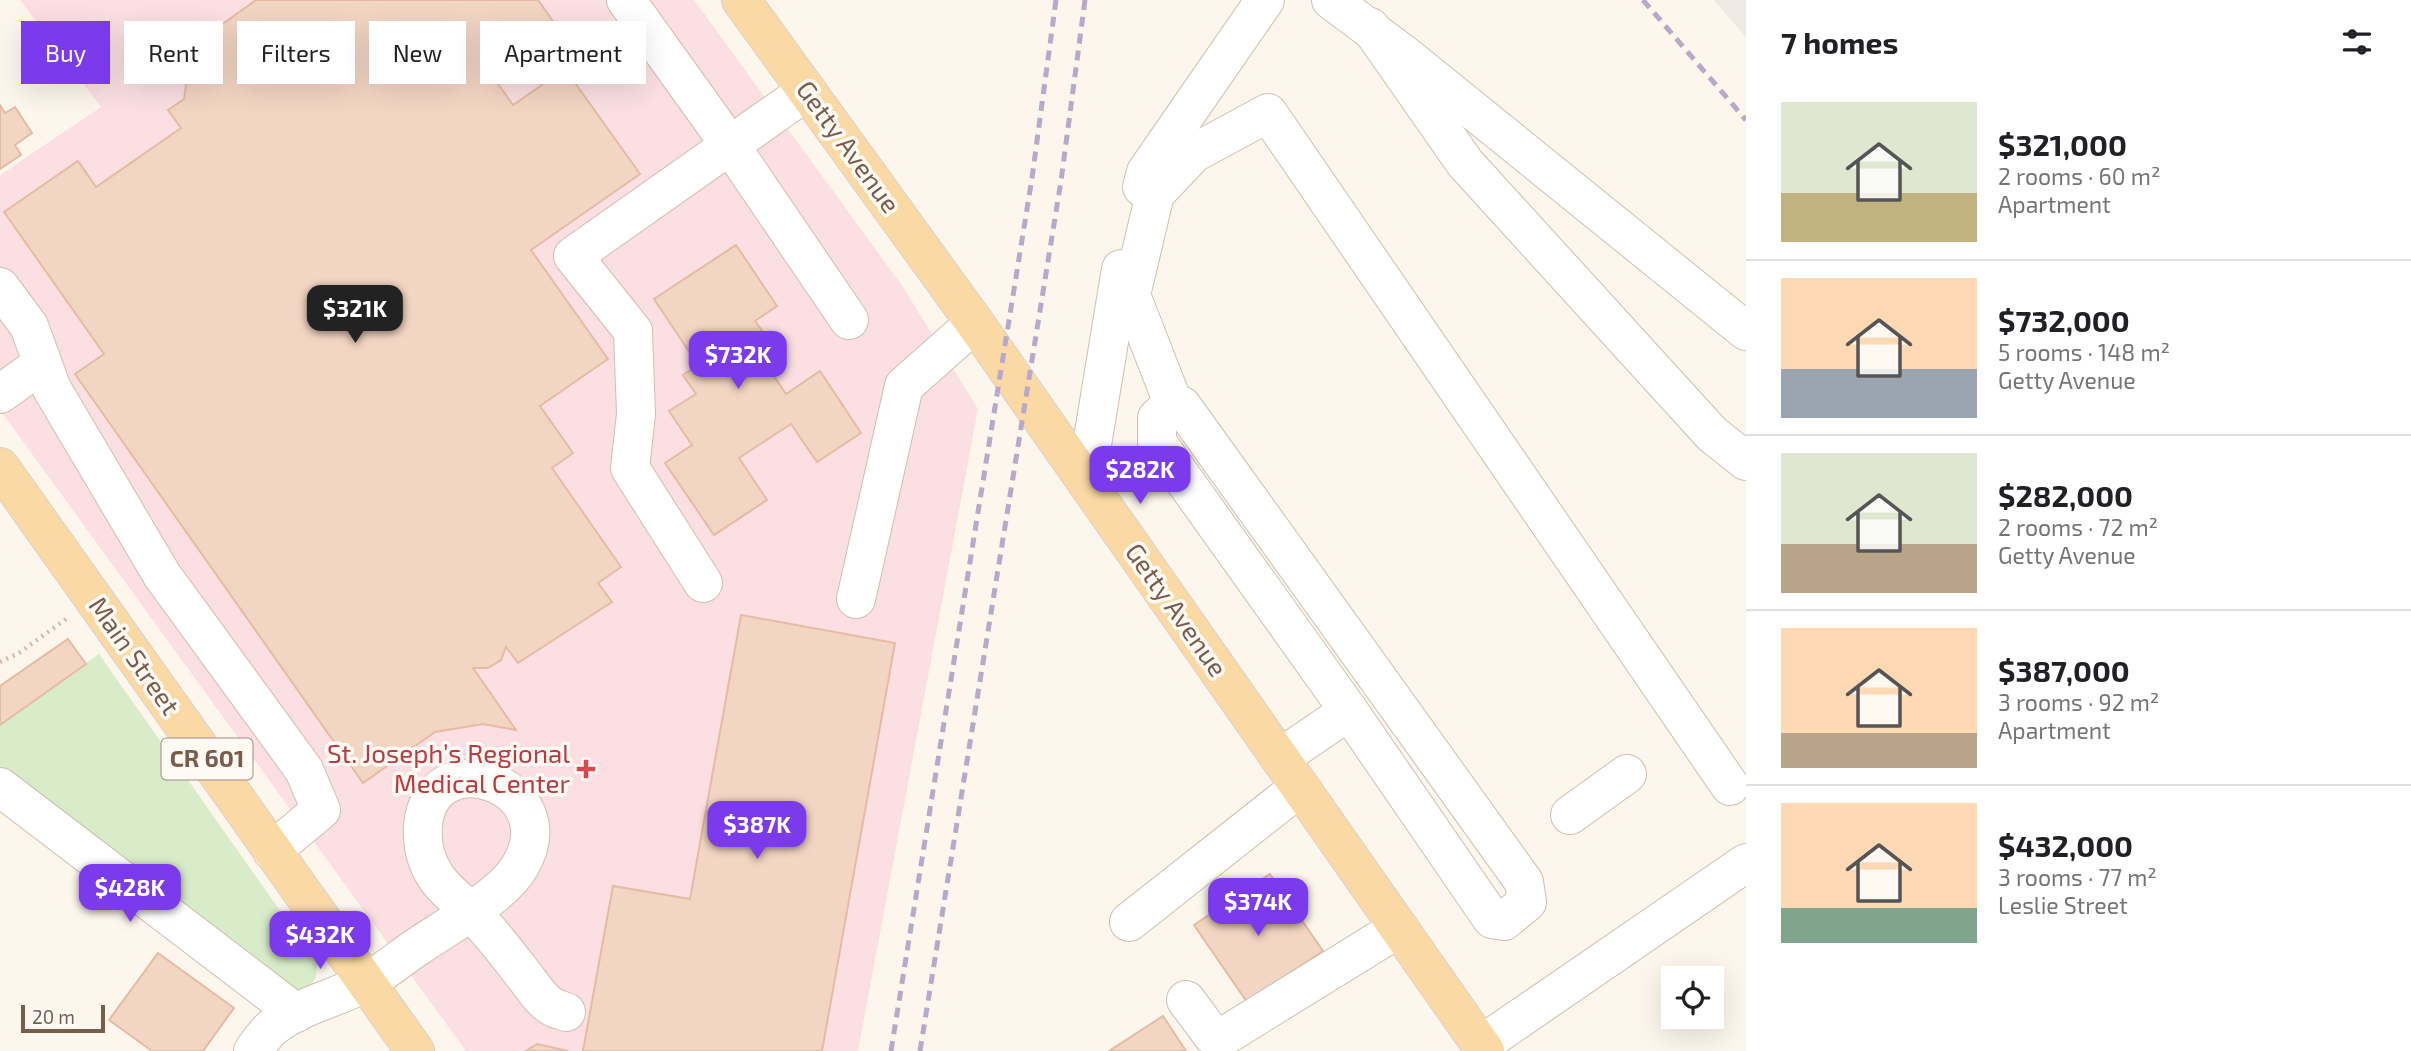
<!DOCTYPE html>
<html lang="en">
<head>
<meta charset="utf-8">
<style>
  :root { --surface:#fff; --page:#f6f6f6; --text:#202124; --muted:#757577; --line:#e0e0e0; --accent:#7c3aed }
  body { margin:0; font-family:"Exo 2",sans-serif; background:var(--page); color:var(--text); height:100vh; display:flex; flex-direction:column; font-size:26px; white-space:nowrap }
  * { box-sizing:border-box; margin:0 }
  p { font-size:23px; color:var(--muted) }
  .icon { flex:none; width:38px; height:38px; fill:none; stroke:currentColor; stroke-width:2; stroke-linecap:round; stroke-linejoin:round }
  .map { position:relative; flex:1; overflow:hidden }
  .sheet { display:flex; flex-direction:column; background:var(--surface); width:665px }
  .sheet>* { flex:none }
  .hud { position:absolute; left:21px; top:21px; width:665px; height:63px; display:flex; gap:14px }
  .tools { position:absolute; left:1661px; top:966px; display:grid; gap:14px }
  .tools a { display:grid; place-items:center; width:63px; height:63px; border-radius:0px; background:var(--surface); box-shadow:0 7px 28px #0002; font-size:35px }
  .scale { position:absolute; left:21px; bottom:18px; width:84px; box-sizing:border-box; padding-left:7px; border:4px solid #7a5c4d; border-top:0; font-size:19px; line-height:24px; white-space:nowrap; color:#7a5c4d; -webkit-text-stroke:5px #fffaf3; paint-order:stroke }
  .price { position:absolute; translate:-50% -60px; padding:0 16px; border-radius:14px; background:var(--accent); color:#fff; font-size:23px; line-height:46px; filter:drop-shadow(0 2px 4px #0008) }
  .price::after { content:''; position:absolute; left:50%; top:42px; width:21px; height:16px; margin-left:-10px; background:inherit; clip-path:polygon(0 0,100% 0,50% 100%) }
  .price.selected { background:#222; color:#fff }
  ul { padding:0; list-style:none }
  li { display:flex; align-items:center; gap:21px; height:175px; padding:0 35px }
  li+li { border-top:2px solid var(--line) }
  li span { display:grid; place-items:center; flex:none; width:196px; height:140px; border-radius:0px; color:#555 }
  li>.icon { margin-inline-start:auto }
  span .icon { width:84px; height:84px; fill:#fffc; stroke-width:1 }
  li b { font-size:30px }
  h2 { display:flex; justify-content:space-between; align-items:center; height:84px; padding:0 35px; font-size:30px }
  .tag { padding:0 24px; border-radius:0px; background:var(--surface); box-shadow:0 7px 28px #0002; font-size:24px; line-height:63px }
  .tag.selected { background:var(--accent); color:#fff }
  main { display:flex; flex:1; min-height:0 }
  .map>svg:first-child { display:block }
  .industrial { fill:#efe9e4 }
  .medical { fill:#fbdfe3 }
  .green { fill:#d8ecc9 }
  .building { fill:#f3d5c3; stroke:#e6bba3; stroke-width:2 }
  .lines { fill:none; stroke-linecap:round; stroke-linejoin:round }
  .minor-casing { stroke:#d1beb0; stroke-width:40 }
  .major-casing { stroke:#dad1cd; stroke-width:40 }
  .path { stroke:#d9b8a5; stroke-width:4.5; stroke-dasharray:2 5; stroke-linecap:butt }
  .minor { stroke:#fff; stroke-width:38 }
  .major { stroke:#fbd9a5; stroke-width:38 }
  .rail { stroke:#b9a8c9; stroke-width:5; stroke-dasharray:10 7; stroke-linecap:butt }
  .health-dot { fill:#e0444e; stroke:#fffaf3; stroke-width:2.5 }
  .labels { text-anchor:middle; stroke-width:7; stroke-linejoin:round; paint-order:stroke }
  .shield { fill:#fffaf3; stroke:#a28b7f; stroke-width:2 }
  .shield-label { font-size:24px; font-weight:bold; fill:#7a5c4d }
  .street-label { font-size:26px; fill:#7a5c4d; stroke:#fffaf3 }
  .health-label { font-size:26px; fill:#be3a42; stroke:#fffaf3; text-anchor:end }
</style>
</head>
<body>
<main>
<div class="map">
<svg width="1746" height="1051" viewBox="0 0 1746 1051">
  <rect width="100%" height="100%" fill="#fdf6ec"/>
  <polygon class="industrial" points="1714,0 1746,0 1746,37"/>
  <polygon class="medical" points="20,0 694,0 903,287 978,409 858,1051 466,1051 0,410 0,175 101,107"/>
  <polygon class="green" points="99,654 317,963 316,977 308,990 295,994 0,766 0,725"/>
  <g class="building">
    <polygon points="256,0 538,0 555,24 489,71 513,105 565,69 640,174 531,250 608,359 540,406 573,453 552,468 621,567 598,583 612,602 518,663 506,647 501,660 488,668 473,668 516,730 483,724 435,732 363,783 75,374 104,354 4,212 78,161 96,187 181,128 168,110 184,99 192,46"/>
    <polygon points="0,105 5,113 15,107 32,133 15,145 21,155 0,169"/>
    <polygon points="736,245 777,306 755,321 766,336 753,345 786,394 820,371 861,433 817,462 791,424 739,458 767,500 714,535 665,463 692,445 669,411 696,394 683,375 698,365 654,299"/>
    <polygon points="741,615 895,643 822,1051 583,1051 613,886 690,899"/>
    <polygon points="68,639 86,664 0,725 0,686"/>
    <polygon points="1270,874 1323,951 1247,1002 1194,925"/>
    <polygon points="158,953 234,1008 203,1051 152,1051 109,1020"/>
    <polygon points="1163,1016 1186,1051 1109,1051"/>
    <polygon points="537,1044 568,1051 526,1051"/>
  </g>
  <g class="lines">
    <defs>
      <g id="minor">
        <polyline points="626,0 730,145 849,320"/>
        <polyline points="1331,0 1406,56 1746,331"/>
        <polyline points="1370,27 1465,163 1712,434 1746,461"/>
        <polyline points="1142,187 1146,172 1265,0"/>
        <polyline points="0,287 29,326 52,389 162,575 304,770 321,810 272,851"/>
        <polyline points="0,394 42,364"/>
        <polygon points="1173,403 1182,406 1524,882 1527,902 1504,921 1492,919 1349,711 1157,442 1157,418"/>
        <polyline points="1173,403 1131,295 1155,194 1194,153 1268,113 1730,786"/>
        <polyline points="1086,481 1121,269"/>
        <polyline points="703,583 630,468 636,414 633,331 573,256 807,91"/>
        <polyline points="856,599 904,386 975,323"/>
        <polyline points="1280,758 1349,711"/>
        <polyline points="0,787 296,1013"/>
        <polyline points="1570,815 1627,774"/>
        <polyline points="1129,922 1300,787"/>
        <polyline points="1186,1000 1212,1035 1226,1035 1399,928"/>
        <polyline points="1481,1045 1746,863"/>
        <path d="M253,1051c6,-8 12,-18 20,-24 25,-21 62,-28 91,-44 18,-9 35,-24 53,-36 28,-19 87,-52 103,-81 48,-82 -89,-127 -97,-41 -1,14 1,29 7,41 9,21 27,32 42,47 20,20 37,43 54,65 7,9 15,22 25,28 4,3 10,4 15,6"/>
      </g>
      <g id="major">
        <polyline points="741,0 975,323 1485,1051"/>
        <polyline points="0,467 415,1051"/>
      </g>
    </defs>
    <use href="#minor" class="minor-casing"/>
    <use href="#major" class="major-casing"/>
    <polyline class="path" points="0,662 19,653 66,619"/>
    <use href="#minor" class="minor"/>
    <use href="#major" class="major"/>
    <g class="rail">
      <polyline points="1643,0 1746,120"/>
      <polyline points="891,1051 1032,178 1056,0"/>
      <polyline points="920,1051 1061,181 1085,0"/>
    </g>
  </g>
  <path class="health-dot" d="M582.5 758.5h7v7h7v7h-7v7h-7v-7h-7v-7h7z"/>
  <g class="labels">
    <rect class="shield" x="161.5" y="738.5" width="91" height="41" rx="5"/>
    <g class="shield-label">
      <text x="207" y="767">CR 601</text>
    </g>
    <g class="street-label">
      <text transform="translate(848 147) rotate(54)" y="9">Getty Avenue</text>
      <text transform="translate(1176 610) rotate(55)" y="9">Getty Avenue</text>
      <text transform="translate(134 656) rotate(55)" y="9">Main Street</text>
    </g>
    <g class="health-label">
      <text x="570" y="763">St. Joseph’s Regional<tspan x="570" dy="30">Medical Center</tspan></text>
    </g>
  </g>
</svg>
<div class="tools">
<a><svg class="icon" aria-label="locate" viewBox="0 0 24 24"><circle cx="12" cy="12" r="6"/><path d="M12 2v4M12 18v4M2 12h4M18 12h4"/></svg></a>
</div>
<div class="scale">20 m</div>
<b class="price selected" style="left:355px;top:345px">$321K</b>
<b class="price" style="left:738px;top:391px">$732K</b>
<b class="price" style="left:1140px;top:506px">$282K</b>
<b class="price" style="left:757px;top:861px">$387K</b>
<b class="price" style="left:130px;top:924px">$428K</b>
<b class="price" style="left:1258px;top:938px">$374K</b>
<b class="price" style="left:320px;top:971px">$432K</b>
<div class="hud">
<a class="tag selected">Buy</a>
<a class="tag">Rent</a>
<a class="tag">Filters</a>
<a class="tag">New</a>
<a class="tag">Apartment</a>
</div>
</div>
<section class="sheet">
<h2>7 homes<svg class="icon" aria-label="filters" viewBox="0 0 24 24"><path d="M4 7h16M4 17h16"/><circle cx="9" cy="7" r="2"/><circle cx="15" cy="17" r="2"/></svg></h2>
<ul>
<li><span style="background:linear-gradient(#dfe7d0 65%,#c2b280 0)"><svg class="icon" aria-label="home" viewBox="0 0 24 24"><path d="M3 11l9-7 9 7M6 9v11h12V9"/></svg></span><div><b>$321,000</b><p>2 rooms · 60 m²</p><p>Apartment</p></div></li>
<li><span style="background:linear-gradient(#ffd9b3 65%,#9aa5b1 0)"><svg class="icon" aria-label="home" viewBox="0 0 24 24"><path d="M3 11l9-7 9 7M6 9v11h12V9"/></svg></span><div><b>$732,000</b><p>5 rooms · 148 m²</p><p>Getty Avenue</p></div></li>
<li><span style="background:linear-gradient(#dfe7d0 65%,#b9a48a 0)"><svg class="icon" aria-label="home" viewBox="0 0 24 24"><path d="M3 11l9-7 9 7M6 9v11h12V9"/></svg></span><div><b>$282,000</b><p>2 rooms · 72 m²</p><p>Getty Avenue</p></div></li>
<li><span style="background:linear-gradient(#ffd9b3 75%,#b9a48a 0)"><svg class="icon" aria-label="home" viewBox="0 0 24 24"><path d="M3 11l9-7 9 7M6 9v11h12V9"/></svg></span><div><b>$387,000</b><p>3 rooms · 92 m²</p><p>Apartment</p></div></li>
<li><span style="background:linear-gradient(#ffd9b3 75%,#7fa58c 0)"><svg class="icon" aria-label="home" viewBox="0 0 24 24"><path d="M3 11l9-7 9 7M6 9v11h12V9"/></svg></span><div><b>$432,000</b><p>3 rooms · 77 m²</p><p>Leslie Street</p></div></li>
</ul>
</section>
</main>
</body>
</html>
